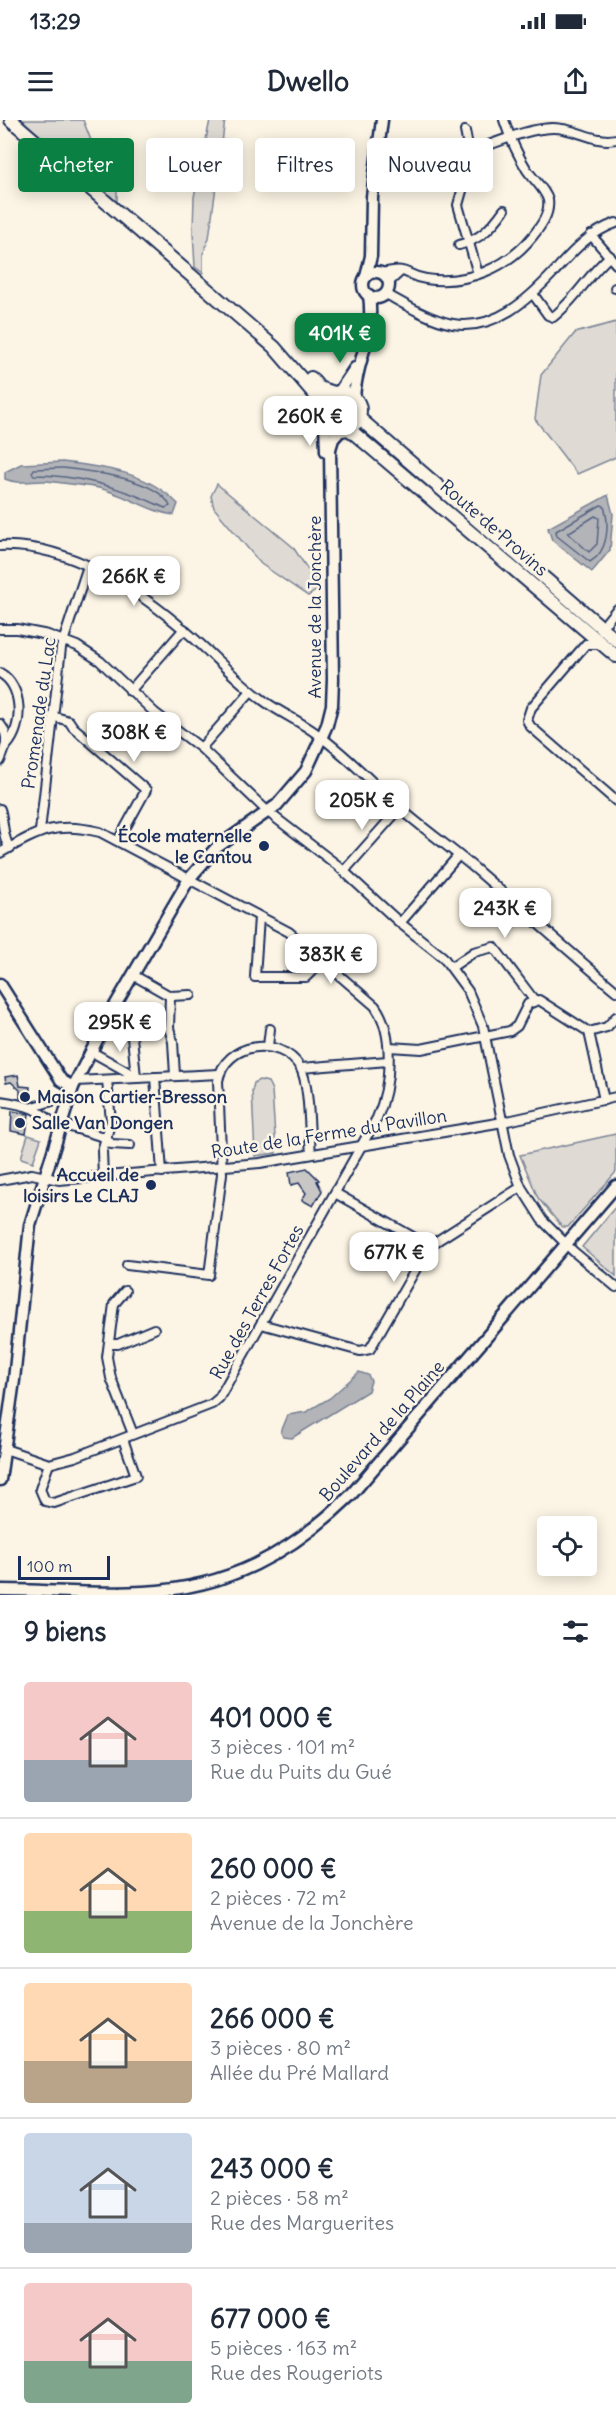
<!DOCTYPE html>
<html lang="fr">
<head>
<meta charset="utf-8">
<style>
  :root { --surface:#fff; --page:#f2f2f3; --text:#1f2937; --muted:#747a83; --line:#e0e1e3; --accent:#0b8043 }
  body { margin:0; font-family:Delius,sans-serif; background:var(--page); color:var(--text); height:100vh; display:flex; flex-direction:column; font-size:22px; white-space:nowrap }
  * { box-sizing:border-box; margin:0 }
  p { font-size:20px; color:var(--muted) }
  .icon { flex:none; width:33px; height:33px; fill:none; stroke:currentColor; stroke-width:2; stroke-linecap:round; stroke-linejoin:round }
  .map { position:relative; height:1475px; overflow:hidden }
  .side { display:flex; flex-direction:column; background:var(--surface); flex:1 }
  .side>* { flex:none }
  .banner { position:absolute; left:18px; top:18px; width:580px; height:54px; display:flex; gap:12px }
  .buttons { position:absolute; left:537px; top:1396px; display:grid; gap:12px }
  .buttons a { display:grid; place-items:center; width:60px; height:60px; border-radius:6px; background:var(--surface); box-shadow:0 3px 15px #0003; font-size:30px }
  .scale { position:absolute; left:18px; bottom:15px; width:92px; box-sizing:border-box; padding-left:6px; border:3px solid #1b2f5e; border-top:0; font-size:16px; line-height:21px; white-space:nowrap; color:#1b2f5e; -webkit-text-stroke:4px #fcf5e5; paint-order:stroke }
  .price { position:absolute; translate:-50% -51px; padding:0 14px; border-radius:12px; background:#fff; color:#222; font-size:20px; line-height:39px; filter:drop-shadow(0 2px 3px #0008) }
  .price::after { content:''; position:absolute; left:50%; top:36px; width:18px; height:14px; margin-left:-9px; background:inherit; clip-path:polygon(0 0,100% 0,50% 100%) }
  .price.on { background:var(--accent); color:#fff }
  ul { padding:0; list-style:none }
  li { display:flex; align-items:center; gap:18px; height:150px; padding:0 24px }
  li+li { border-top:2px solid var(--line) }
  li span { display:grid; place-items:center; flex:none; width:168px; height:120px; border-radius:6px; color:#555 }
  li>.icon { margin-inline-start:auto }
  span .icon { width:72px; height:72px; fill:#fffc; stroke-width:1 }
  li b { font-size:26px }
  h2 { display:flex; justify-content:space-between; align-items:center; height:72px; padding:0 24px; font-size:26px }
  .pill { padding:0 21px; border-radius:6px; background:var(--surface); box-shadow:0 3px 15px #0003; font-size:21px; line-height:54px }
  .pill.on { background:var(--accent); color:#fff }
  .status { display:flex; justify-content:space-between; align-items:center; height:42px; padding:0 30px; background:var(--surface); direction:ltr }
  .status svg { height:16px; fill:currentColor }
  header { display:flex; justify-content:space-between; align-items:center; height:78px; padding:0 24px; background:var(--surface); font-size:27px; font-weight:700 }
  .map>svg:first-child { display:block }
  .green { fill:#dfdbd4; stroke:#7d8599; stroke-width:1.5 }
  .water { fill:#b2b4b8; stroke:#767f94; stroke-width:1.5 }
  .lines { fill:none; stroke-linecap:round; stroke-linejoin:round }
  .shore { stroke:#576482; stroke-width:1.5 }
  .building { fill:#c8c7c6; stroke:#1b2f5e; stroke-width:1.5 }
  .street-casing { stroke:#1b2f5e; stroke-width:12 }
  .secondary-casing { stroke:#1b2f5e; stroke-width:15 }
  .primary-casing { stroke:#1b2f5e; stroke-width:16 }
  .street { stroke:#fcf5e5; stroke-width:8 }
  .secondary { stroke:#fcf5e5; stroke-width:10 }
  .primary { stroke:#fcf5e5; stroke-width:12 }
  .poi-dot { fill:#1b2f5e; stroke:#fcf5e5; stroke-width:2 }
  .labels { text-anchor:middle; stroke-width:5; stroke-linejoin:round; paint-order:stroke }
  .street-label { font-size:18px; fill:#1b2f5e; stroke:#fcf5e5 }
  .poi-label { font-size:18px; font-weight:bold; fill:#1b2f5e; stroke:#fcf5e5; text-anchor:end }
</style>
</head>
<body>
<div class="status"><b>13:29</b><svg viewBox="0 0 49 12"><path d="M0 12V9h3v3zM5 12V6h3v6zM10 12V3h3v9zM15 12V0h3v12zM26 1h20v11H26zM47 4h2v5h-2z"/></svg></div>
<header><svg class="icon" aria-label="menu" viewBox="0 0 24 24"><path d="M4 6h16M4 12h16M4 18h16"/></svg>Dwello<svg class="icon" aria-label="share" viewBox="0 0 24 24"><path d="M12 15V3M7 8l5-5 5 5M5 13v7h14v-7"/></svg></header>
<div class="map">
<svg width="616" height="1475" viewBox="0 0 616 1475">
  <rect width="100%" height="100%" fill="#fcf5e5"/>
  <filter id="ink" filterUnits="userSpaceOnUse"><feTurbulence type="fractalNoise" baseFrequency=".0167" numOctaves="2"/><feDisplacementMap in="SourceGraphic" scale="12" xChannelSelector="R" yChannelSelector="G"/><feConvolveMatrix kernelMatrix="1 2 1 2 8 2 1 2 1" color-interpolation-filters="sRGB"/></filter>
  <g filter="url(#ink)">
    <g class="green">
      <polygon points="22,0 83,0 94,28 99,29 110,64 117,70 117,84"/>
      <polygon points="210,0 225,0 209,118 203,134 203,153 195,147 193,112 194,77"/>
      <circle cx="399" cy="57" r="11"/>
      <polygon points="616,202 616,337 577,354 535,299 541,255 575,213"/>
      <circle cx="341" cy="291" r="16"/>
      <polygon points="217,364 293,427 320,468 308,476 261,444 214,388 211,376"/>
      <polygon points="259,960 268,962 272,970 276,1033 255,1036 252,971 254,963"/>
      <polygon points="616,1014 616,1052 568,1107 562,1107 538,1078 520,1035"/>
      <polygon points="28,1015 41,1019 33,1042 21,1038"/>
      <polygon points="616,1086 616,1156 582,1127"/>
    </g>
    <g class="water">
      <path d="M63,342c41,5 85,10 115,42l-4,11c-26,-3 -52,-23 -80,-28 -15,-2 -31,-4 -47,-6 -14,-1 -29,4 -42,-2v-7l16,-8z"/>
      <polygon points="608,375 613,394 610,430 592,452 552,420 548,408"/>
      <polygon points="359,1252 368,1255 371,1261 368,1271 292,1318 283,1317 281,1312 288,1295 306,1292 330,1278"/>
    </g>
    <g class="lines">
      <g class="shore">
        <path d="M63,348c26,3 96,11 107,38l-5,2c-42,-20 -84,-33 -131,-33l-2,-2 2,-4z"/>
        <path d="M601,385l3,1c6,19 4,46 -14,56l-33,-26 -1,-5z"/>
        <polygon points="595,396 599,398 597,424 589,432 568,413"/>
      </g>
    </g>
    <g class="building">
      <polygon points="18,955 20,966 30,967 29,981 20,978 20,970 11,962 6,963 5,957"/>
      <polygon points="12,991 29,994 26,1014 11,1011"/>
      <polygon points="307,1048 319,1060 317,1061 322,1071 313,1086 302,1080 306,1073 299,1063 291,1065 289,1052"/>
    </g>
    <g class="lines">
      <defs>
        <g id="street">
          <polyline points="465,11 469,31 466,57 458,85 478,154"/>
          <path d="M469,31c28,-7 54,-22 83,-23 23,-1 42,16 64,11"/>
          <polyline points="591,115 616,144"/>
          <path d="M459,125c21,-5 33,-18 45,-35"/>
          <path d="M382,153c29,-7 22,3 44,6 40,6 81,-11 106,-42 9,-11 18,-23 16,-37 -3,-11 -15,-21 -21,-30 -10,-16 -17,-32 -23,-50"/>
          <polyline points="389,162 401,151"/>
          <polyline points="615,168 616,168"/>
          <path d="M386,174c20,11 44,26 67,30 42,7 76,-25 102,-53 18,-20 35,-39 61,-48"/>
          <path d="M533,174l15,21 5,2c23,-18 35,-42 57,-61"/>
          <path d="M0,426c69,-3 139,44 189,88 26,22 49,49 78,69 16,11 34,19 50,31 31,22 56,50 84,75 25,22 53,41 78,63 46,40 91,80 137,119"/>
          <polyline points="607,501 616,490"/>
          <polyline points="0,509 17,509 48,515 77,526 100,541 155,593 201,628 268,692 337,745 400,803 443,837 468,871 483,906 509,1035 521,1067 542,1100 573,1131 616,1167"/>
          <polyline points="600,524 586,524 531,588 527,600 530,606 616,681"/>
          <path d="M0,553c23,13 24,53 7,72"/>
          <polyline points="130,571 184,509"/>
          <polyline points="52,596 69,601 73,607 146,670 118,721"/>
          <path d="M0,604c10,12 6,24 0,37"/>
          <polyline points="201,628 251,571"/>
          <path d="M0,689c4,11 2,29 10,39"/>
          <polyline points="40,711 61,528 88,446"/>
          <path d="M0,733c39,-22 55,-32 100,-21l189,100 86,74c20,28 16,81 2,112l-158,280 -7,6 -137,53 -26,7 -44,-15"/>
          <polyline points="344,751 400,688"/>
          <polyline points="259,797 255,857 306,857 322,841"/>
          <polyline points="400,803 458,736"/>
          <polyline points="452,847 474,832 494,827 534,880"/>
          <polyline points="133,855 170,876 191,875"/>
          <polyline points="170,876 169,908 173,922 175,955"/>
          <polyline points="131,907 136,957"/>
          <polyline points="589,912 607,907 616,897"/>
          <polyline points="268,926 270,909"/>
          <polyline points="389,927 421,929 510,911 517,906 528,884 539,880 589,912 604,980"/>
          <polyline points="92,932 135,956"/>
          <polyline points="301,948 388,941"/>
          <polyline points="155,957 162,1052"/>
          <polyline points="76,961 219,954"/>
          <path d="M0,981c28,4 39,7 59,28"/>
          <polyline points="33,987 71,975"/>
          <polyline points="61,1004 107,1018 111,1024 130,1025"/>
          <polyline points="103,1057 102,1031 111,1001 107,960"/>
          <polyline points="0,1060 32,1054 59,1060 260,1043 503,1002 616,977"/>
          <polyline points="335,1073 429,1126"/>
          <path d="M127,1145l82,10 13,-101 -4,-93c7,-39 62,-46 82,-14 10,16 9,67 11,87"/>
          <polyline points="125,1171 114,1184 107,1237 111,1258 133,1314"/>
          <polyline points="261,1204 360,1231 370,1229 429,1126 521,1067"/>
          <polyline points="109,1224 118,1224 154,1209"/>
          <polyline points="49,1344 40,1369 45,1381 54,1383 136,1356 123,1319"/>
        </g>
        <g id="secondary">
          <circle cx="376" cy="165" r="13"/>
          <polyline points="366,157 371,136 372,77 382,0"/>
          <polyline points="339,272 355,248"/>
          <path d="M354,278c2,-39 21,-60 15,-103"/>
          <polyline points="325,302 326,331"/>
          <polyline points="0,864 61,960 73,967"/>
          <polyline points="0,1360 14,1260 30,1105 73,967 113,889 189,759 216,728 277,685 306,651 327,605 332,585 333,559 330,329 333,319 341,310"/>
          <path d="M1,1470c47,0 95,5 142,2 85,-4 147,-38 207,-96l266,-310"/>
        </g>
        <g id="primary">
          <polyline points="11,0 274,227 317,277 322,291"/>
          <polyline points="311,258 319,268 334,273"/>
          <circle cx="341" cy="291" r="19"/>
          <polyline points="359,298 616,520"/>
          <polyline points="349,309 616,536"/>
        </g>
      </defs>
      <use href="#street" class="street-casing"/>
      <use href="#secondary" class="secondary-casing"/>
      <use href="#primary" class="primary-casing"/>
      <use href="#street" class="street"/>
      <use href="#secondary" class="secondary"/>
      <use href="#primary" class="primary"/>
    </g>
  </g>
  <g class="poi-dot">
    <circle cx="264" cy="726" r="6"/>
    <circle cx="25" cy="977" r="6"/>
    <circle cx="20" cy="1003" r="6"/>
    <circle cx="151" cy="1065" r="6"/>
  </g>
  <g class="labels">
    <g class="street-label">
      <text transform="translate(494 408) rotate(41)" y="6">Route de Provins</text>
      <text transform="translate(315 487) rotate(-90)" y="6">Avenue de la Jonchère</text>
      <text transform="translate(39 593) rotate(-82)" y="6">Promenade du Lac</text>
      <text transform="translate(329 1014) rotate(-9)" y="6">Route de la Ferme du Pavillon</text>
      <text transform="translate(257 1182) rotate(-61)" y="6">Rue des Terres Fortes</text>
      <text transform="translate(382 1311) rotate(-49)" y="6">Boulevard de la Plaine</text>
    </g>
    <g class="poi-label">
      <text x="252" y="722">École maternelle<tspan x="252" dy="21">le Cantou</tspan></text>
      <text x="37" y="983" text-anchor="start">Maison Cartier-Bresson</text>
      <text x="32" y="1009" text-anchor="start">Salle Van Dongen</text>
      <text x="139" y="1061">Accueil de<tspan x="139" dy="21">loisirs Le CLAJ</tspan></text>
    </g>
  </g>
</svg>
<div class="buttons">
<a><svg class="icon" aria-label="locate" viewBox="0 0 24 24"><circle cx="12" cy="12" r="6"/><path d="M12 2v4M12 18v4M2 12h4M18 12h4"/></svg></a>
</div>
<div class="scale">100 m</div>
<b class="price on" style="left:340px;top:244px">401K €</b>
<b class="price" style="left:310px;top:327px">260K €</b>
<b class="price" style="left:134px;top:487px">266K €</b>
<b class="price" style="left:134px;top:643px">308K €</b>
<b class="price" style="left:362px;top:711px">205K €</b>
<b class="price" style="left:505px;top:819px">243K €</b>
<b class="price" style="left:331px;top:865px">383K €</b>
<b class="price" style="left:120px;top:933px">295K €</b>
<b class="price" style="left:394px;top:1163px">677K €</b>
<div class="banner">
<a class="pill on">Acheter</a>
<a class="pill">Louer</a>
<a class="pill">Filtres</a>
<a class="pill">Nouveau</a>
</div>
</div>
<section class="side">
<h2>9 biens<svg class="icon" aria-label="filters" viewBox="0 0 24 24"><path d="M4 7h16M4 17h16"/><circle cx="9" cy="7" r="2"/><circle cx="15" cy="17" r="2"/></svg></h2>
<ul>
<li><span style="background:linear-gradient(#f6c9c9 65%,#9aa5b1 0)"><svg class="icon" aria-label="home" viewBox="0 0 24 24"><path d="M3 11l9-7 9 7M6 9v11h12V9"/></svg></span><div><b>401 000 €</b><p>3 pièces · 101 m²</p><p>Rue du Puits du Gué</p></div></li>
<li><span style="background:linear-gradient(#ffd9b3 65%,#8fb573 0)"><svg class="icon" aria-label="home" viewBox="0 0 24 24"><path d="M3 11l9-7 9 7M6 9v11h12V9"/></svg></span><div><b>260 000 €</b><p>2 pièces · 72 m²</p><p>Avenue de la Jonchère</p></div></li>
<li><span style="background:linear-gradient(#ffd9b3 65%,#b9a48a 0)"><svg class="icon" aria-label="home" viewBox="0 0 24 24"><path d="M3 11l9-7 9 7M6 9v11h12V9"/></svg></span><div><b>266 000 €</b><p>3 pièces · 80 m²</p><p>Allée du Pré Mallard</p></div></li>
<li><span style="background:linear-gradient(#c9d6e8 75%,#9aa5b1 0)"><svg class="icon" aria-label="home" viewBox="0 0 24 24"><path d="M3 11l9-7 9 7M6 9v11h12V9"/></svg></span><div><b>243 000 €</b><p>2 pièces · 58 m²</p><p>Rue des Marguerites</p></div></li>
<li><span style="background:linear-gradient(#f6c9c9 65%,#7fa58c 0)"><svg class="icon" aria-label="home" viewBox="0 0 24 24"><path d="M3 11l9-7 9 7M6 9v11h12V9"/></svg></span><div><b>677 000 €</b><p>5 pièces · 163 m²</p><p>Rue des Rougeriots</p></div></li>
</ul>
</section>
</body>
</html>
